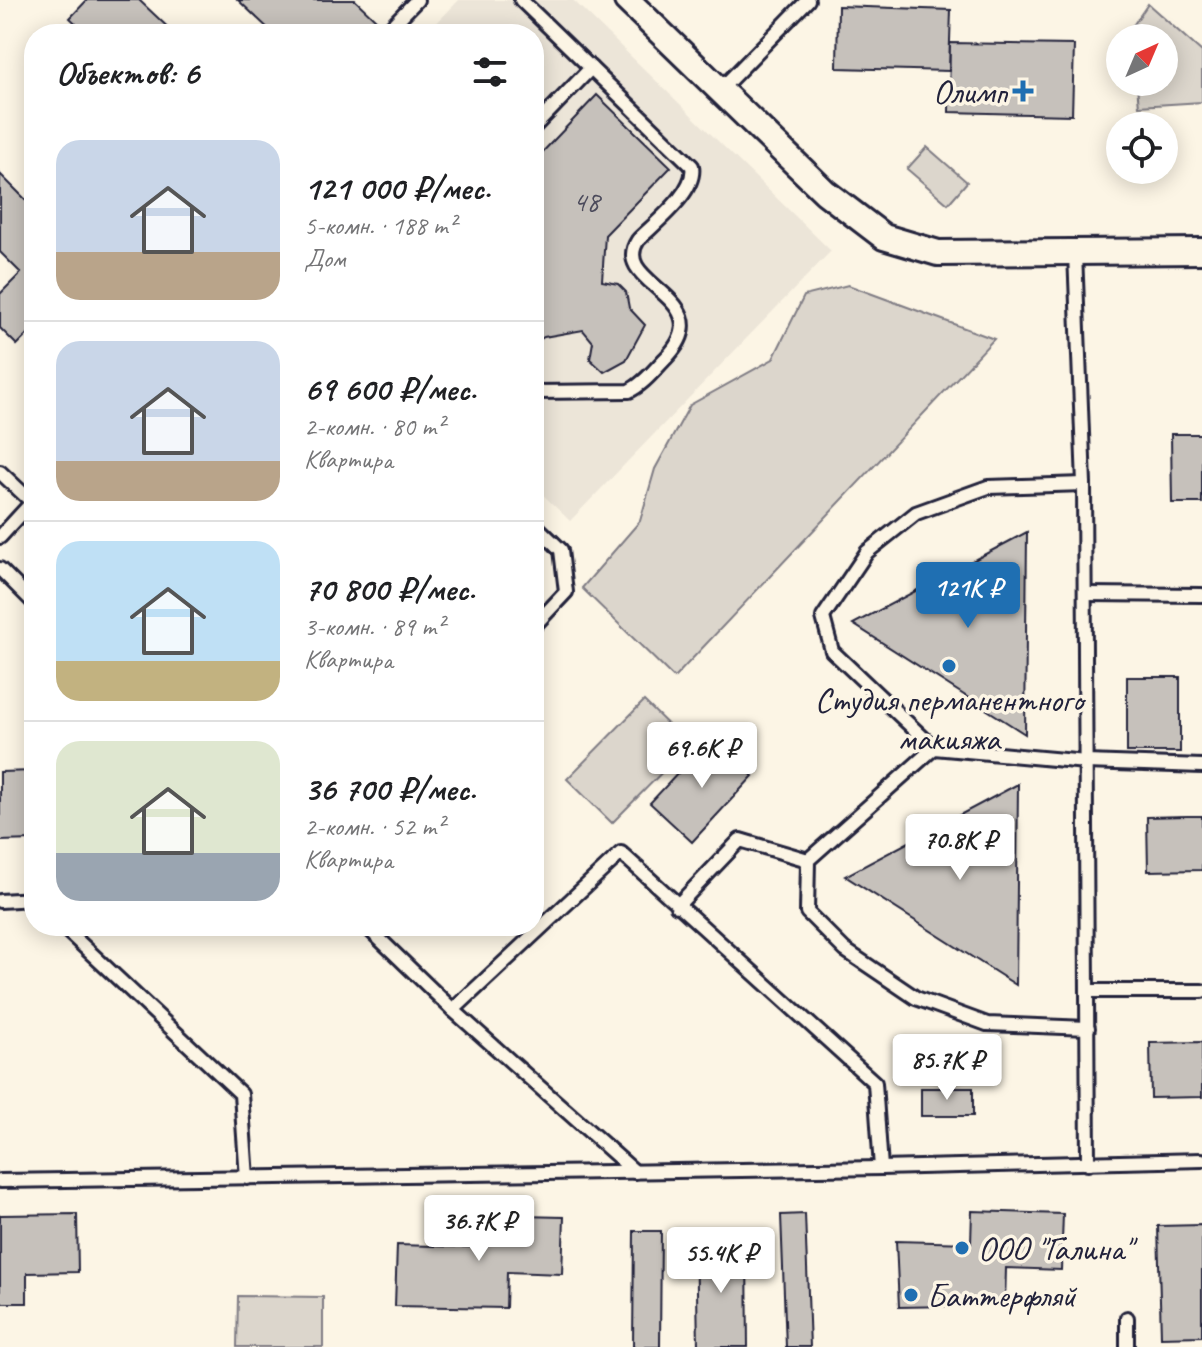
<!DOCTYPE html>
<html lang="ru">
<head>
<meta charset="utf-8">
<style>
  :root { --surface:#fff; --page:#f2f2f2; --text:#202124; --muted:#757577; --line:#e0e0e0; --accent:#1f6fb2 }
  body { margin:0; font-family:Caveat,sans-serif; background:var(--page); color:var(--text); height:100vh; display:flex; flex-direction:column; font-size:30px; white-space:nowrap }
  * { box-sizing:border-box; margin:0 }
  p { font-size:26px; color:var(--muted) }
  .icon { flex:none; width:44px; height:44px; fill:none; stroke:currentColor; stroke-width:2; stroke-linecap:round; stroke-linejoin:round }
  .map { position:relative; flex:1; overflow:hidden }
  .panel { position:absolute; left:24px; top:24px; width:520px; height:912px; display:flex; flex-direction:column; background:var(--surface); border-radius:32px; box-shadow:0 4px 20px #0003 }
  .panel>* { flex:none }
  .needle { width:52px; rotate:44deg }
  .fabs { position:absolute; left:1106px; top:24px; display:grid; gap:16px }
  .fabs a { display:grid; place-items:center; width:72px; height:72px; border-radius:50%; background:var(--surface); box-shadow:0 4px 20px #0003; font-size:40px }
  .price { position:absolute; translate:-50% -68px; padding:0 18px; border-radius:8px; background:#fff; color:#222; font-size:26px; line-height:52px; filter:drop-shadow(0 2px 4px #0008) }
  .price::after { content:''; position:absolute; left:50%; top:48px; width:24px; height:18px; margin-left:-12px; background:inherit; clip-path:polygon(0 0,100% 0,50% 100%) }
  .price.active { background:var(--accent); color:#fff }
  ul { padding:0; list-style:none }
  li { display:flex; align-items:center; gap:24px; height:200px; padding:0 32px }
  li+li { border-top:2px solid var(--line) }
  li span { display:grid; place-items:center; flex:none; width:224px; height:160px; border-radius:24px; color:#555 }
  li>.icon { margin-inline-start:auto }
  span .icon { width:96px; height:96px; fill:#fffc; stroke-width:1 }
  li b { font-size:34px }
  h2 { display:flex; justify-content:space-between; align-items:center; height:96px; padding:0 32px; font-size:34px }
  .map>svg:first-child { display:block }
  .built { fill:#ece5d8 }
  .green { fill:#dcd6cc; stroke:#7f7c84; stroke-width:2 }
  .building { fill:#c6c1bb; stroke:#22223b; stroke-width:2 }
  .lines { fill:none; stroke-linecap:round; stroke-linejoin:round }
  .lane-casing { stroke:#22223b; stroke-width:18 }
  .street-casing { stroke:#22223b; stroke-width:30 }
  .lane { stroke:#fcf5e5; stroke-width:12 }
  .street { stroke:#fcf5e5; stroke-width:24 }
  .poi-dot { fill:#1f6fb2; stroke:#fcf5e5; stroke-width:3 }
  .labels { text-anchor:middle; stroke-width:7; stroke-linejoin:round; paint-order:stroke }
  .number-label { font-size:30px; fill:#4b4a5b }
  .poi-label { font-size:34px; fill:#22223b; stroke:#fcf5e5; text-anchor:start }
</style>
</head>
<body>
<div class="map">
<svg width="1202" height="1347" viewBox="0 0 1202 1347">
  <rect width="100%" height="100%" fill="#fcf5e5"/>
  <filter id="ink" filterUnits="userSpaceOnUse"><feTurbulence type="fractalNoise" baseFrequency=".0125" numOctaves="2"/><feDisplacementMap in="SourceGraphic" scale="16" xChannelSelector="R" yChannelSelector="G"/><feConvolveMatrix kernelMatrix="1 2 1 2 8 2 1 2 1" color-interpolation-filters="sRGB"/></filter>
  <g filter="url(#ink)">
    <polygon class="built" points="459,0 573,0 831,251 570,521 534,486 534,34 426,34"/>
    <g class="green">
      <polygon points="1148,4 1202,52 1202,102 1139,106 1137,86 1164,82 1170,78 1169,51 1164,47 1164,38 1150,38 1132,27"/>
      <polygon points="927,147 967,182 948,204 907,169"/>
      <polygon points="848,285 994,339 674,678 582,588 640,521 655,469 690,405 773,359 804,296"/>
      <polygon points="644,701 689,745 612,823 567,779"/>
      <polygon points="238,1296 323,1297 323,1347 237,1347"/>
    </g>
    <g class="building">
      <polygon points="87,0 139,0 175,34 87,34 70,18"/>
      <polygon points="238,0 355,0 376,20 363,34 274,34"/>
      <polygon points="838,6 951,10 949,71 837,68"/>
      <polygon points="950,43 1074,45 1072,115 949,112"/>
      <polygon points="597,95 671,167 605,235 602,281 618,284 626,292 629,308 645,325 626,360 604,372 590,359 593,342 583,330 544,337 534,343 534,161"/>
      <polygon points="0,174 34,208 34,328 17,345 0,328 0,294 21,273 0,252"/>
      <polygon points="1171,434 1202,434 1202,503 1172,503"/>
      <polygon points="1027,532 1025,734 853,624"/>
      <rect x="1127" y="677" width="53" height="75"/>
      <polygon points="712,737 753,776 692,842 650,803"/>
      <polygon points="34,771 34,840 0,841 0,772"/>
      <polygon points="1018,784 1016,985 845,876"/>
      <polygon points="1187,816 1202,816 1202,870 1148,871 1147,817"/>
      <polygon points="1202,1042 1202,1097 1151,1098 1150,1043"/>
      <rect x="921" y="1088" width="52" height="28"/>
      <polygon points="972,1211 1063,1214 1061,1270 1006,1268 1005,1305 899,1307 896,1241 971,1243"/>
      <polygon points="77,1214 78,1272 27,1273 27,1303 0,1303 0,1215"/>
      <polygon points="805,1214 810,1347 786,1347 781,1215"/>
      <polygon points="473,1215 564,1217 562,1274 507,1272 506,1308 395,1306 397,1245 472,1247"/>
      <polygon points="1202,1225 1202,1336 1161,1337 1158,1226"/>
      <polygon points="634,1231 661,1231 660,1347 633,1347"/>
      <polygon points="696,1236 721,1236 721,1252 747,1252 748,1347 698,1347"/>
    </g>
    <g class="lines">
      <defs>
        <g id="lane">
          <path d="M521,0l171,166c5,25 -37,57 -54,74 -30,45 87,57 28,118 -11,11 -22,26 -37,33l-95,1"/>
          <polyline points="384,34 417,0"/>
          <polyline points="720,90 808,0"/>
          <polyline points="534,127 591,68"/>
          <polyline points="1075,253 1084,484 1088,1164"/>
          <polyline points="0,472 32,502"/>
          <polyline points="1084,484 988,487 916,513 867,552 823,617 832,651 934,748 1086,762 1202,766"/>
          <polyline points="534,524 561,550 566,592 534,626"/>
          <polyline points="0,537 34,500"/>
          <polyline points="0,569 34,603"/>
          <polyline points="1085,594 1202,595"/>
          <polyline points="934,748 808,860 807,912 845,950 916,998 987,1024 1088,1028"/>
          <polyline points="0,901 34,899"/>
          <polyline points="677,906 740,840 808,860"/>
          <polyline points="62,926 241,1094 247,1178"/>
          <polyline points="366,926 453,1010"/>
          <polyline points="1088,991 1202,991"/>
          <polyline points="635,1172 453,1010 621,853 875,1083 881,1168"/>
          <polyline points="0,1181 881,1168 1202,1160"/>
          <polyline points="1127,1347 1127,1318"/>
        </g>
        <polyline id="street" points="627,0 825,192 884,237 938,253 1202,251"/>
      </defs>
      <use href="#lane" class="lane-casing"/>
      <use href="#street" class="street-casing"/>
      <use href="#lane" class="lane"/>
      <use href="#street" class="street"/>
    </g>
  </g>
  <g class="poi-dot">
    <path d="M1019 79h8v8h8v8h-8v8h-8v-8h-8v-8h8z"/>
    <circle cx="949" cy="666" r="8"/>
    <circle cx="962" cy="1248" r="8"/>
    <circle cx="911" cy="1295" r="8"/>
  </g>
  <g class="labels">
    <g class="number-label">
      <text x="586" y="211">48</text>
    </g>
    <g class="poi-label">
      <text x="1007" y="103" text-anchor="end">Олимп</text>
      <text x="949" y="711" text-anchor="middle">Студия перманентного<tspan x="949" dy="39">макияжа</tspan></text>
      <text x="978" y="1260">ООО "Галина"</text>
      <text x="927" y="1307">Баттерфляй</text>
    </g>
  </g>
</svg>
<div class="fabs">
<a><svg class="needle" viewBox="-14 -14 28 28"><path d="M0-13l5 13h-10z" fill="#e53935"/><path d="M0 13l5-13h-10z" fill="#757577"/></svg></a>
<a><svg class="icon" aria-label="locate" viewBox="0 0 24 24"><circle cx="12" cy="12" r="6"/><path d="M12 2v4M12 18v4M2 12h4M18 12h4"/></svg></a>
</div>
<b class="price active" style="left:968px;top:630px">121K ₽</b>
<b class="price" style="left:702px;top:790px">69.6K ₽</b>
<b class="price" style="left:960px;top:882px">70.8K ₽</b>
<b class="price" style="left:947px;top:1102px">85.7K ₽</b>
<b class="price" style="left:479px;top:1263px">36.7K ₽</b>
<b class="price" style="left:721px;top:1295px">55.4K ₽</b>
<section class="panel">
<h2>Объектов: 6<svg class="icon" aria-label="filters" viewBox="0 0 24 24"><path d="M4 7h16M4 17h16"/><circle cx="9" cy="7" r="2"/><circle cx="15" cy="17" r="2"/></svg></h2>
<ul>
<li><span style="background:linear-gradient(#c9d6e8 70%,#b9a48a 0)"><svg class="icon" aria-label="home" viewBox="0 0 24 24"><path d="M3 11l9-7 9 7M6 9v11h12V9"/></svg></span><div><b>121 000 ₽/мес.</b><p>5-комн. · 188 m²</p><p>Дом</p></div></li>
<li><span style="background:linear-gradient(#c9d6e8 75%,#b9a48a 0)"><svg class="icon" aria-label="home" viewBox="0 0 24 24"><path d="M3 11l9-7 9 7M6 9v11h12V9"/></svg></span><div><b>69 600 ₽/мес.</b><p>2-комн. · 80 m²</p><p>Квартира</p></div></li>
<li><span style="background:linear-gradient(#bfe0f5 75%,#c2b280 0)"><svg class="icon" aria-label="home" viewBox="0 0 24 24"><path d="M3 11l9-7 9 7M6 9v11h12V9"/></svg></span><div><b>70 800 ₽/мес.</b><p>3-комн. · 89 m²</p><p>Квартира</p></div></li>
<li><span style="background:linear-gradient(#dfe7d0 70%,#9aa5b1 0)"><svg class="icon" aria-label="home" viewBox="0 0 24 24"><path d="M3 11l9-7 9 7M6 9v11h12V9"/></svg></span><div><b>36 700 ₽/мес.</b><p>2-комн. · 52 m²</p><p>Квартира</p></div></li>
</ul>
</section>
</div>
</body>
</html>
